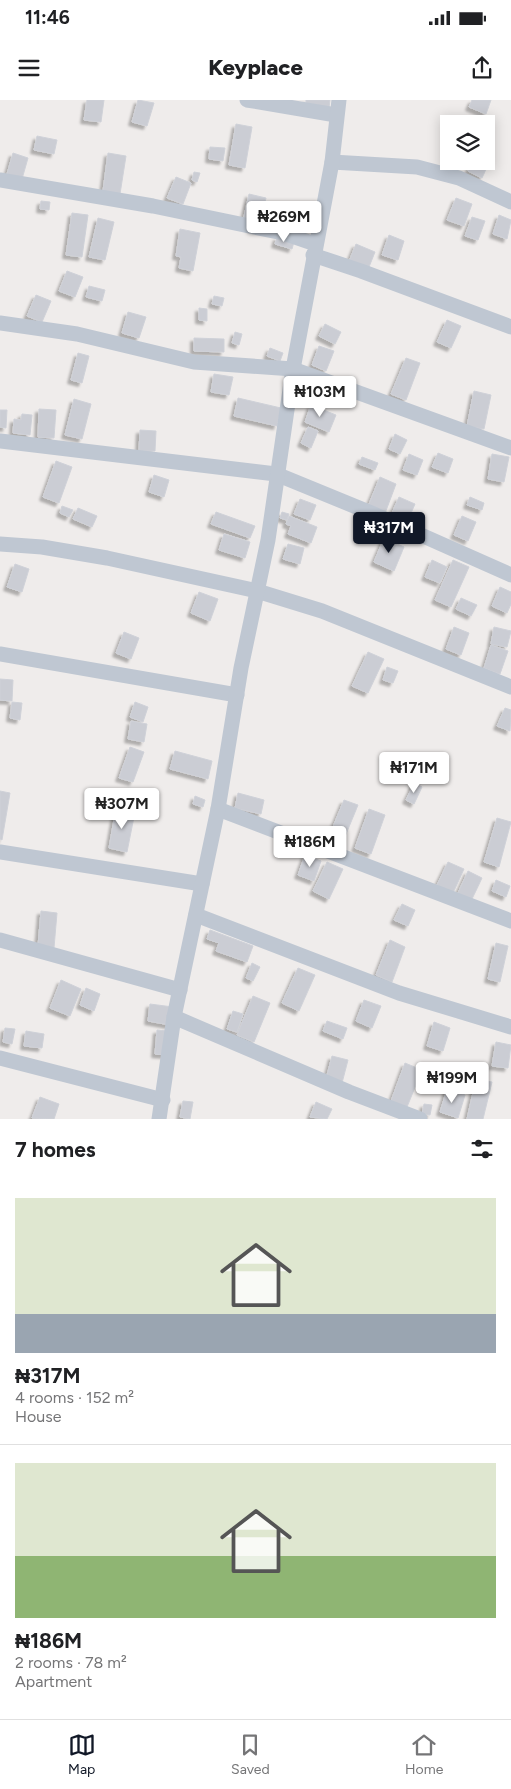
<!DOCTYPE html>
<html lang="en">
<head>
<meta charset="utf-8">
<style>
  :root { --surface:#fff; --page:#f6f6f6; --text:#202124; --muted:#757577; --line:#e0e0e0; --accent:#111827 }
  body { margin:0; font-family:Figtree,sans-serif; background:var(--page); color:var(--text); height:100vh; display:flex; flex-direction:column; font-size:19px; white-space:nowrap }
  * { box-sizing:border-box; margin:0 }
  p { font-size:16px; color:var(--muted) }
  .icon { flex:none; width:28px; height:28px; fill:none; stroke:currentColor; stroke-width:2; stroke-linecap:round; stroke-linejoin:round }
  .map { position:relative; height:1019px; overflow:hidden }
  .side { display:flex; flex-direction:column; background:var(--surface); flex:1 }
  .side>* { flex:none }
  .tools { position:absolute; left:440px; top:15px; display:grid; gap:10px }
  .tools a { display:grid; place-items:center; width:55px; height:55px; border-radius:0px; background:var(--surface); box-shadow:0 2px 12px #0003; font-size:25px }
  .price { position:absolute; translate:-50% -42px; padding:0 11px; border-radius:5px; background:#fff; color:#222; font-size:16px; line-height:32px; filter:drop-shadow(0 1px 2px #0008) }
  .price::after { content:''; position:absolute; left:50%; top:30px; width:15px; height:11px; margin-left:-8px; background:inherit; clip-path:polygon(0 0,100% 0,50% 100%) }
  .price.active { background:var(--accent); color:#fff }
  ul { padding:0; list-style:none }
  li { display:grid; align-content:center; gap:10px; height:265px; padding:0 15px }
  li+li { border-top:1px solid var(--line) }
  li span { display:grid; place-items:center; height:155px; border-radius:0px; color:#555 }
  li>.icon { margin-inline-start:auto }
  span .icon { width:90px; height:90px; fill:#fffc; stroke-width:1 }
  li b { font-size:21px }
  h2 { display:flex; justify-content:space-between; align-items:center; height:60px; padding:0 15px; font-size:21px }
  .status { display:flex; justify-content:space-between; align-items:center; height:35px; padding:0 25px; background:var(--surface); direction:ltr }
  .status svg { height:14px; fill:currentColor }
  header { display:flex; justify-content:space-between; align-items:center; height:65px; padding:0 15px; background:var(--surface); font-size:22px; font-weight:800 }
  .tabs { display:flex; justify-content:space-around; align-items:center; height:70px; border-top:1px solid var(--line); background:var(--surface); font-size:14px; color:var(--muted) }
  .tabs a { display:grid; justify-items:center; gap:2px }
  .tabs .active { color:var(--accent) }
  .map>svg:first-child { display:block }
  .building { fill:#cbcdd4; stroke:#cfd1d8; filter:url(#shadow) }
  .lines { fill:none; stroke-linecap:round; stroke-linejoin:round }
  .minor { stroke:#bfc7d2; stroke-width:15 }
</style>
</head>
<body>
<div class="status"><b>11:46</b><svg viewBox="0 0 49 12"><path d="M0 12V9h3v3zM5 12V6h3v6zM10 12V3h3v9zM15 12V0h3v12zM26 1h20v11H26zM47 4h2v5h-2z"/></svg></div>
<header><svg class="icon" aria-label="menu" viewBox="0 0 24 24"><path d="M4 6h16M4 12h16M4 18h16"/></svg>Keyplace<svg class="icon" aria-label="share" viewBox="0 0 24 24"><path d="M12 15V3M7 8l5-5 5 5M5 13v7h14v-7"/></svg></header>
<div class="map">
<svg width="511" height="1019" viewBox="0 0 511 1019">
  <defs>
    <filter id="shadow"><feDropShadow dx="-3.5" dy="3.5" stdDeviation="1" flood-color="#0004"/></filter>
  </defs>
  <rect width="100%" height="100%" fill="#efeceb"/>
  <g class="building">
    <polygon points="87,0 104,0 101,22 84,20"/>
    <polygon points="138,0 154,3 147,26 132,22"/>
    <polygon points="306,0 330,0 329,8 306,4"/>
    <polygon points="472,0 491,0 486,14 469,7"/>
    <polygon points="236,24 252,27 245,68 229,65"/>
    <polygon points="37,36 57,40 54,54 34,50"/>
    <polygon points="210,47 225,48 223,61 209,59"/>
    <polygon points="13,53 28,58 22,79 7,74"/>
    <polygon points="108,53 126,56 120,94 103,91"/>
    <polygon points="486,54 492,56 482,78 468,71 473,61 486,61"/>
    <polygon points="194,72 200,73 197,82 192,80"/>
    <polygon points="176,77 191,83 183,104 167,98"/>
    <polygon points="249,94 266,98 260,125 243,121"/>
    <polygon points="456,98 472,104 464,126 447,120"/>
    <polygon points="41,101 50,102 49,110 40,109"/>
    <polygon points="285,102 296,105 294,112 283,109"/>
    <polygon points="72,113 88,115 82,157 66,155"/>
    <polygon points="305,113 311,115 304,133 289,127 292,117 302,121"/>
    <polygon points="499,115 511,120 507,139 493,134"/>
    <polygon points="472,117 485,121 478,140 465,136"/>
    <polygon points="98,118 114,122 105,160 89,157"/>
    <polygon points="180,129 200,133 193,171 179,168 181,157 176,156"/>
    <polygon points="389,135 404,141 398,160 382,155"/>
    <polygon points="277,137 294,142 292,149 275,144"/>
    <polygon points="356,144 375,152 367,172 348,164"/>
    <polygon points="67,171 83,177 75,197 59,191"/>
    <polygon points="89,186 105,190 102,201 86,197"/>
    <polygon points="36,195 51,201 42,222 27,216"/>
    <polygon points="214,196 224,198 222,206 212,204"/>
    <polygon points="199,208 207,209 207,221 199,220"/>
    <polygon points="128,212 146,217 139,238 122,233"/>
    <polygon points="447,220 461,226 451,248 437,242"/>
    <polygon points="325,224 341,232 335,244 319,236"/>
    <polygon points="235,232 242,234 239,245 232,243"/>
    <polygon points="194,238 224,239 224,252 194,251"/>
    <polygon points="319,246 334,251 326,271 312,265"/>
    <polygon points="270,248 283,253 280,261 267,256"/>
    <polygon points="78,253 89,256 82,283 71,280"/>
    <polygon points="406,258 420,263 406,300 391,294"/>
    <polygon points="214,274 233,277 229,295 211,292"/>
    <polygon points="474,291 491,295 484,329 467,326"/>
    <polygon points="238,298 281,308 277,326 234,316"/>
    <polygon points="74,299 91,304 82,339 65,335"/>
    <polygon points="311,305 336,315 329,332 305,322"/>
    <polygon points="39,309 56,310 54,338 38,337"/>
    <polygon points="0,310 7,310 6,328 0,327"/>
    <polygon points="22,314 32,315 30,335 13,333 14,319 21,320"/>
    <polygon points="308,327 318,331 311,348 301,343"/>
    <polygon points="140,330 156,331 155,351 139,351"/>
    <polygon points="395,334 407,340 400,354 389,349"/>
    <polygon points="438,353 453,359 448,373 432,367"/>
    <polygon points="409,354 423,360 417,375 403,370"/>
    <polygon points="492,354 509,357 504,382 488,379"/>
    <polygon points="362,357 378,363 375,370 359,364"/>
    <polygon points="56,361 72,367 59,403 43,397"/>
    <polygon points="154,375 169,380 164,397 149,392"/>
    <polygon points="380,377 396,384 384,416 369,404"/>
    <polygon points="399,397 415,404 408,420 392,413"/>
    <polygon points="470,397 484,403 482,410 467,405"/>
    <polygon points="300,399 316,405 310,420 294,414"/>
    <polygon points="62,406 73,410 69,417 60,413"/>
    <polygon points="78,408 97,416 92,427 73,419"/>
    <polygon points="216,412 255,426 250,438 211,424"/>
    <polygon points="282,412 289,414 287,420 280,418"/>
    <polygon points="289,416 317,427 311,443 288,434 291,426 286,424"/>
    <polygon points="462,416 476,422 468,441 454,435"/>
    <polygon points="224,434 250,442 245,458 219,450"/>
    <polygon points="384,438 404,447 394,471 374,462"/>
    <polygon points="288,444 304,448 300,464 283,459"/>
    <polygon points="432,460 447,467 440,483 425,477"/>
    <polygon points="453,460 469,467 451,507 435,500"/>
    <polygon points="15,464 29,469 22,492 7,487"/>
    <polygon points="500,487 511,492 511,504 507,513 492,506"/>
    <polygon points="199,492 218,499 210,521 191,513"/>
    <polygon points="461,498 477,505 471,516 456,509"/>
    <polygon points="454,527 469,533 461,555 446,549"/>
    <polygon points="494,527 511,531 507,547 491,544"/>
    <polygon points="124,532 139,538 131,559 116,553"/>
    <polygon points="491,545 508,551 500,574 484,568"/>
    <polygon points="368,552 384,559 368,593 352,586"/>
    <polygon points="387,567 398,571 393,583 383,580"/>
    <polygon points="0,579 13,580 12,601 0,600"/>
    <polygon points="12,602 22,603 20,620 10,618"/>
    <polygon points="135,602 148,607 143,622 130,617"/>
    <polygon points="505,608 511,610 510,631 497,626"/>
    <polygon points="131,621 147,624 144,642 128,639"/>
    <polygon points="130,647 144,652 133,682 119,678"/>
    <polygon points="175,651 212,661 208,679 170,669"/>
    <polygon points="414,683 422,687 414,704 406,700"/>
    <polygon points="0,691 10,693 2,740 0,739"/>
    <polygon points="238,693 264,700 261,714 235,708"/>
    <polygon points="195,696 205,700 203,707 193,704"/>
    <polygon points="344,700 358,705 344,739 330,734"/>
    <polygon points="116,708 135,712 127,752 109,748"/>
    <polygon points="369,709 385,715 371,754 355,748"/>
    <polygon points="497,718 511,722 499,767 484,762"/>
    <polygon points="305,755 321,761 314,781 298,775"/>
    <polygon points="327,762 343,769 329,799 313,791"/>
    <polygon points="448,762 464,769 453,793 437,785"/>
    <polygon points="468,771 482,778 471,801 457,795"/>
    <polygon points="496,780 510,786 506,797 492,791"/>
    <polygon points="402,804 415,810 408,826 394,820"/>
    <polygon points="41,811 57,813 54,848 38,846"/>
    <polygon points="210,830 253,846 247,862 216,851 219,843 207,839"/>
    <polygon points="390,840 405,847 392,882 376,875"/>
    <polygon points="496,843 508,846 500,882 488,879"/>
    <polygon points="252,863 260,867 253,881 246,878"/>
    <polygon points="298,868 315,875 299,911 282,903"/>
    <polygon points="61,880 81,889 70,916 50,908"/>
    <polygon points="86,888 100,894 94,911 80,905"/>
    <polygon points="253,896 270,903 254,942 237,935"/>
    <polygon points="364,900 381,906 372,928 356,921"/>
    <polygon points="150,904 173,907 170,925 148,921"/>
    <polygon points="233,911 243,914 237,932 227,929"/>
    <polygon points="327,921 347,928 343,939 323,931"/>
    <polygon points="434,922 450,928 443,951 427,946"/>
    <polygon points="5,928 15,929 12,944 3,942"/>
    <polygon points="157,930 168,931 166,955 155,954"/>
    <polygon points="26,931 44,934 42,948 24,946"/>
    <polygon points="496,942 511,945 508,968 492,966"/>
    <polygon points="332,956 348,960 342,983 326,979"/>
    <polygon points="405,963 422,970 407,1007 391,1001"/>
    <polygon points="476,979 492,982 483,1019 467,1019"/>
    <polygon points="447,989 465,995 458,1018 440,1012"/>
    <polygon points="40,997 59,1004 54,1019 32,1018"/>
    <polygon points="183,1001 193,1002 190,1019 180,1017"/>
    <polygon points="316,1002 332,1009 327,1019 310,1017"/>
    <polygon points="424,1004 432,1005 430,1015 422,1014"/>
  </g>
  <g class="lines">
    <g class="minor">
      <polyline points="247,0 336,15"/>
      <polyline points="332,62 417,67 459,78 511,102"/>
      <polyline points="0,80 153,106 283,133 315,144"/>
      <polyline points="313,155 361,171 511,227"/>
      <polyline points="0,223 77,234 194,262 293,269 511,348"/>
      <polyline points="0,341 276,374 376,415 511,475"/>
      <polyline points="0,444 42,447 107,458 257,491 322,511 511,587"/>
      <polyline points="0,554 237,595"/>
      <polyline points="218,709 511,821"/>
      <polyline points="0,752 202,784"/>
      <polyline points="196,815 399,893 511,927"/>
      <polyline points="0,840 180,890"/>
      <polyline points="174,917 349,992 420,1019"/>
      <polyline points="0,958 163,1000"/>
      <polyline points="159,1019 174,917 218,709 241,568 268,440 293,269 332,62 339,0"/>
    </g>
  </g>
</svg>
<div class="tools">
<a><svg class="icon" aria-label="layers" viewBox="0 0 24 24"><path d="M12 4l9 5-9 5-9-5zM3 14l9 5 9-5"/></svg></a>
</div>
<b class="price" style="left:284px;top:143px">₦269M</b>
<b class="price" style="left:320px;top:318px">₦103M</b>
<b class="price active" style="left:389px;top:454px">₦317M</b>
<b class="price" style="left:414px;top:694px">₦171M</b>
<b class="price" style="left:122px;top:730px">₦307M</b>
<b class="price" style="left:310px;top:768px">₦186M</b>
<b class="price" style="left:452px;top:1004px">₦199M</b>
</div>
<section class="side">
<h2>7 homes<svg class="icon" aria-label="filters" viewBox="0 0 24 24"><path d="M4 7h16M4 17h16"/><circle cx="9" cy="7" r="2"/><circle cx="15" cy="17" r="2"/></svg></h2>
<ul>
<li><span style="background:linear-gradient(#dfe7d0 75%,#9aa5b1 0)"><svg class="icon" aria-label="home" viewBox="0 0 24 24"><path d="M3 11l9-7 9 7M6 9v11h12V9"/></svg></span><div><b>₦317M</b><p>4 rooms · 152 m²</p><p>House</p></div></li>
<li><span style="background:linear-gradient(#dfe7d0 60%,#8fb573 0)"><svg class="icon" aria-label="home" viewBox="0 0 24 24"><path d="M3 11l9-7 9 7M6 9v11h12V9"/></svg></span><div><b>₦186M</b><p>2 rooms · 78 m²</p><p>Apartment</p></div></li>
</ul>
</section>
<nav class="tabs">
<a class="active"><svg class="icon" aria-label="map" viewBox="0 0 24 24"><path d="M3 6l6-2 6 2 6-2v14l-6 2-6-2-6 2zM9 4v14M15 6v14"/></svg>Map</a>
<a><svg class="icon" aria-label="saved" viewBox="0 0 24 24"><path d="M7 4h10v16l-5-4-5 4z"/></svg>Saved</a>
<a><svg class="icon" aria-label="home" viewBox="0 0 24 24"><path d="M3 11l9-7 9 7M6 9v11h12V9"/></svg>Home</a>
</nav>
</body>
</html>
